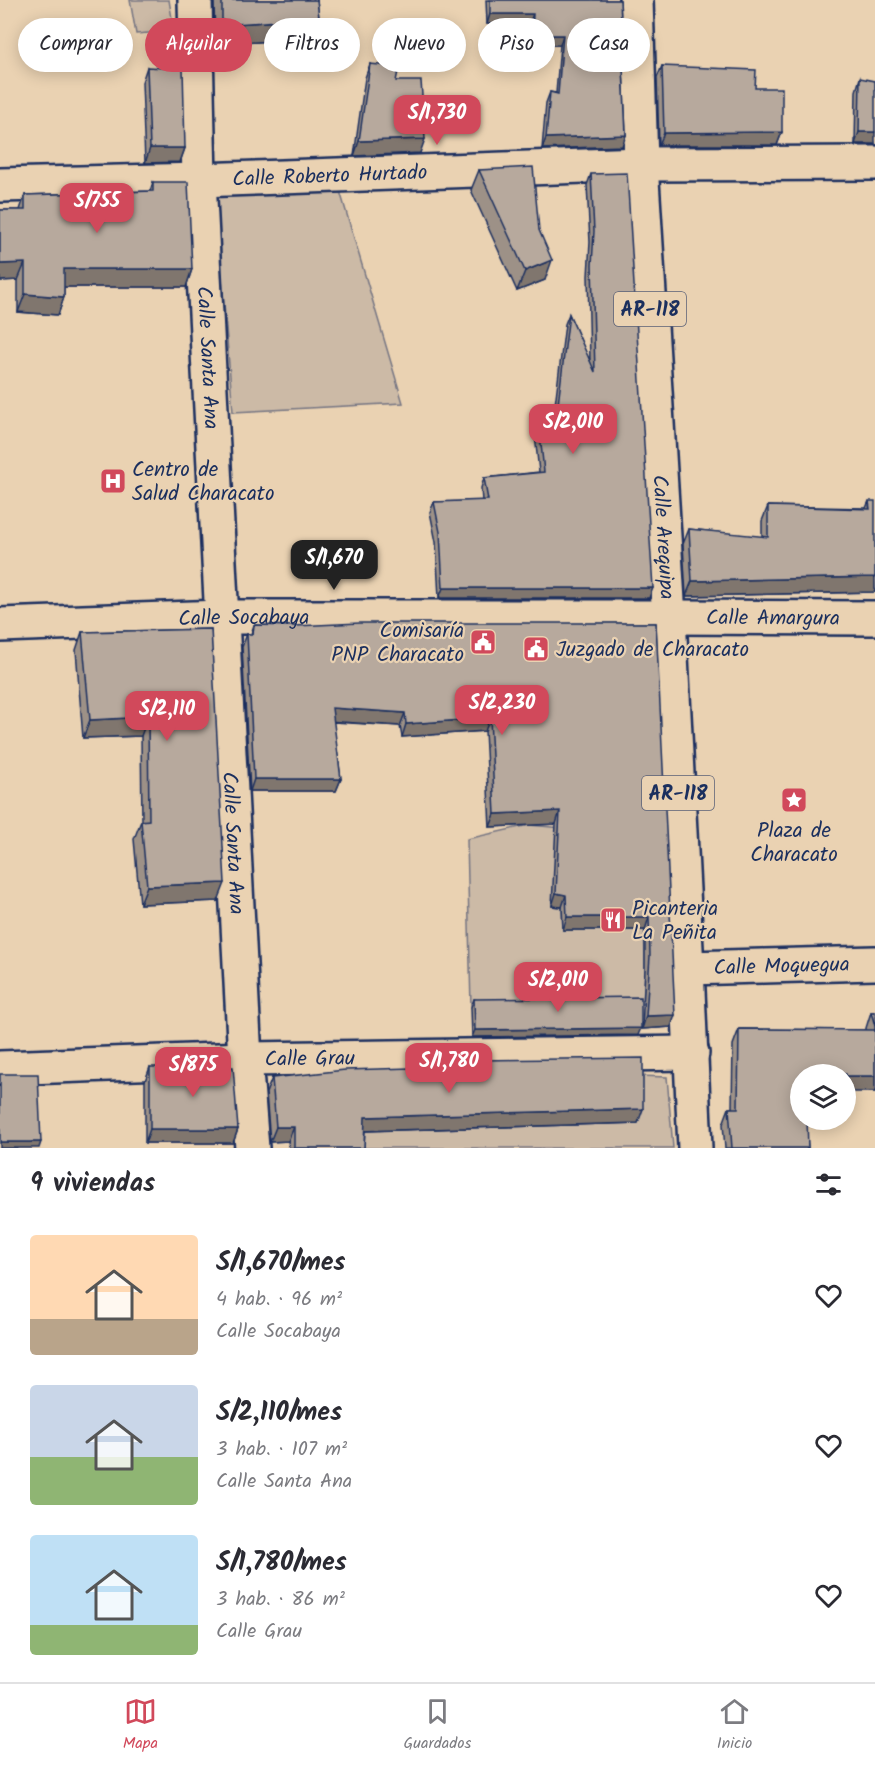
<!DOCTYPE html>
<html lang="es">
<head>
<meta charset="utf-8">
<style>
  :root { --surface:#fff; --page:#f2f2f3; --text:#2b2b33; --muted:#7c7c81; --line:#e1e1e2; --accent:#d1495b }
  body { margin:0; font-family:Kalam,sans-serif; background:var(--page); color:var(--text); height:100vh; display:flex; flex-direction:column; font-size:22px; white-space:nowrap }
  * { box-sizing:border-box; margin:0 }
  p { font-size:20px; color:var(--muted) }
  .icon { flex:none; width:33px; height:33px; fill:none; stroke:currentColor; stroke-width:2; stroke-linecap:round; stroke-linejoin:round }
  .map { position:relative; height:1148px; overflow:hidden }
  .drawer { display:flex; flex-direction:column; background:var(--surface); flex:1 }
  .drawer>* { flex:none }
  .top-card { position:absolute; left:18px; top:18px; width:840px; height:54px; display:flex; gap:12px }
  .controls { position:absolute; left:790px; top:1064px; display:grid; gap:12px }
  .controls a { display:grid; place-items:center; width:66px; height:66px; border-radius:50%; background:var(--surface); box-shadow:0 3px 15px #0003; font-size:30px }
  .price { position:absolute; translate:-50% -51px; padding:0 14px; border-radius:12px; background:var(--accent); color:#fff; font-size:20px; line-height:39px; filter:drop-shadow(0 2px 3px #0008) }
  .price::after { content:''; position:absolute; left:50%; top:36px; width:18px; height:14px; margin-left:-9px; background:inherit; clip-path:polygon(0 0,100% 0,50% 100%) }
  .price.current { background:#222; color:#fff }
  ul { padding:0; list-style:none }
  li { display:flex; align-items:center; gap:18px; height:150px; padding:0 30px }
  li span { display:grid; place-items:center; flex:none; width:168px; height:120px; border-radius:6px; color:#555 }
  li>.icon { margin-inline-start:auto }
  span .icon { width:72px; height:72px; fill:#fffc; stroke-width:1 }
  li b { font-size:26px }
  h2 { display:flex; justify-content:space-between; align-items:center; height:72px; padding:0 30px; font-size:26px }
  .pill { padding:0 21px; border-radius:27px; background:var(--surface); box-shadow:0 3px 15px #0003; font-size:21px; line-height:54px }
  .pill.current { background:var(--accent); color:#fff }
  .menu { display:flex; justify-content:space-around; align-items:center; height:84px; border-top:2px solid var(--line); background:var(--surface); font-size:16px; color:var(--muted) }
  .menu a { display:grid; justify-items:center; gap:3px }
  .menu .current { color:var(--accent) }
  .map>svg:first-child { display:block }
  .green { fill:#ccbaa6; stroke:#747482; stroke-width:1.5 }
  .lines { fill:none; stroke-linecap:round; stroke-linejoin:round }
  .street-casing { stroke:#1b2f5e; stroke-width:38 }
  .secondary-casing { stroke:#1b2f5e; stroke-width:38 }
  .primary-casing { stroke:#1b2f5e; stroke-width:38 }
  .street { stroke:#ead2b2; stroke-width:33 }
  .secondary { stroke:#ead2b2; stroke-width:33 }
  .primary { stroke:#ead2b2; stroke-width:33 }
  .wall { fill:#9d9187; stroke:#1b2f5e; stroke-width:1.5 }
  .shaded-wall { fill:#80766e; stroke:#1b2f5e; stroke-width:1.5 }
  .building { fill:#b7a99d; stroke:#1b2f5e; stroke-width:1.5 }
  .labels { text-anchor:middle; stroke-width:4.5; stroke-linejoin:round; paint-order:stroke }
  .shield { fill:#ead2b2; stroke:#596077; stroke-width:1.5 }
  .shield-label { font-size:20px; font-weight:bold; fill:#1b2f5e }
  .street-label { font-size:21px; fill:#1b2f5e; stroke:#ead2b2 }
  .poi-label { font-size:21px; fill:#1b2f5e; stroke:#ead2b2; text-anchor:start }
</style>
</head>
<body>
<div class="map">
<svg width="875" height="1148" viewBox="0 0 875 1148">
  <rect width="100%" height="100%" fill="#ead2b2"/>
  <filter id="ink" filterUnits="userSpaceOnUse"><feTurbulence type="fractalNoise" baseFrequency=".0167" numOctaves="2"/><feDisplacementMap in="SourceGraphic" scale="12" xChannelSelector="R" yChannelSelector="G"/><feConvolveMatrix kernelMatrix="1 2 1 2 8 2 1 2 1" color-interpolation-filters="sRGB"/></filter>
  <g filter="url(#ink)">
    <g class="green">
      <polygon points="130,0 169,0 174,31 136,34"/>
      <polygon points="340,191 403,403 233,412 215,196"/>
      <polygon points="529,825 563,828 552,906 562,907 563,930 644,907 645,969 643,1004 471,1007 467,839"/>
      <polygon points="638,1076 667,1077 673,1148 361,1148 360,1131 638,1123"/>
    </g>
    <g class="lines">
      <defs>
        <g id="street">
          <path id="s1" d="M195,0l4,180 46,879 7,89"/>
          <path id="s2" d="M0,185l199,-5 442,-16 234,-1"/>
          <path id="s3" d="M0,1068l245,-9 447,-6"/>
        </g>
        <g id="secondary">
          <path id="s4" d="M0,625l221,-8h448"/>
          <polyline points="687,968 695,1148"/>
        </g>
        <g id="primary">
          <path id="s5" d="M636,0l5,164 28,453 18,351 188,-5"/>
          <path id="s6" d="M669,617l206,1"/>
        </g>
      </defs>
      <use href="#street" class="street-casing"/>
      <use href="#secondary" class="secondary-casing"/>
      <use href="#primary" class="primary-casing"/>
      <use href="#street" class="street"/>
      <use href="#secondary" class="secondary"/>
      <use href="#primary" class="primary"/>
    </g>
    <g class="wall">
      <polygon points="214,0 317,0 319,18 312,38 215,45"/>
      <polygon points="486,0 620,0 626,135 622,146 542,149 546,103 550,92 556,93 560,45 528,46 529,24 487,24"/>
      <polygon points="370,64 396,81 420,153 354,156 365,78"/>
      <polygon points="662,66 755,88 782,132 777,145 659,145 657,78"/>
      <polygon points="147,67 185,148 180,162 145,163 142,82"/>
      <polygon points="860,78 875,144 855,144 856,91"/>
      <polygon points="479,170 539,230 545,280 517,291 471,190"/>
      <polygon points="591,174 649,598 439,598 436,542 430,512 434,502 482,501 481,488 484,478 539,472 534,426 538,415 554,413 565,324 569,314 590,362 588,276 590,242 587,185"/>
      <polygon points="153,182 192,269 186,287 64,287 64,297 58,315 18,312 18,280 0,281 0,210 20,210 25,195 150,191"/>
      <polygon points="869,501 875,592 686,596 683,544 689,529 762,537 762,521 768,506 866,508"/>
      <polygon points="656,623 671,1027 642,1029 645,969 645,930 563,930 562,907 552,906 556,824 490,827 485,731 402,737 400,726 333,722 341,779 336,791 250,791 242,647 247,634 251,634 254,625 295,626"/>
      <polygon points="211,629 218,901 140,904 134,839 141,821 142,821 141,736 83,738 76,650 82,632"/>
      <polygon points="474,999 638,1035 472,1037 471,1007"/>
      <polygon points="871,1012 875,1012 875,1092 801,1074 808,1148 725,1148 723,1124 729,1108 732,1108 733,1045 739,1029 866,1030 866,1028"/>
      <polygon points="478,1060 638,1123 365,1131 364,1148 289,1148 288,1141 270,1142 266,1093 272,1078 476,1066"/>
      <polygon points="150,1067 238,1129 233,1143 145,1143 145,1081"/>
    </g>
    <g class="shaded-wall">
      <polygon points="490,14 533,14 529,24 487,24"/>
      <polygon points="319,18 312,38 215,45 222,25"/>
      <polygon points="532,35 563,35 560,45 528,46"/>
      <polygon points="782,132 777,145 659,145 664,133"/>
      <polygon points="859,132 875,132 875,144 855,144"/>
      <polygon points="626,135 622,146 542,149 546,138"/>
      <polygon points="425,139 420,153 354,156 359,141"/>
      <polygon points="150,148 185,148 180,162 145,163"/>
      <polygon points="552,260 545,280 517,291 525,271"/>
      <polygon points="25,263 18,280 0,281 0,264"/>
      <polygon points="64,269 192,269 186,287 58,287"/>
      <polygon points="25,294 64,297 58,315 18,312"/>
      <polygon points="875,577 875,592 686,596 692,581"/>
      <polygon points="443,588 653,588 649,598 439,598"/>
      <polygon points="332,708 405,713 400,726 327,721"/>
      <polygon points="148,717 141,736 83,738 90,720"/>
      <polygon points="490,718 485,731 402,737 406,724"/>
      <polygon points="254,779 341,779 336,791 250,791"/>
      <polygon points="560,811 556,824 490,827 495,814"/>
      <polygon points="225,883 218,901 140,904 147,886"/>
      <polygon points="556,893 566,895 562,907 552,906"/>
      <polygon points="567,917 649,917 645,930 563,930"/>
      <polygon points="675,1015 671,1027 642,1029 646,1016"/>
      <polygon points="641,1028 638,1035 472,1037 475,1030"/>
      <rect x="846" y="1076" width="29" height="16"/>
      <polygon points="643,1109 638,1123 360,1131 365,1117"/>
      <polygon points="276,1127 294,1127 288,1141 270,1142"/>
      <polygon points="150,1129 238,1129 233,1143 145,1143"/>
      <polygon points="0,1142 41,1142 39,1148 0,1148"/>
    </g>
    <g class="building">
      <polygon points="222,0 317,0 319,18 222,25"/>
      <polygon points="490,0 620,0 626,135 546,138 550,92 558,94 563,35 532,35 533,14 490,14"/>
      <polygon points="370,64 399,67 396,81 421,81 425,139 359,141"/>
      <polygon points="662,66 756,70 755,88 782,88 782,132 664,133"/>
      <polygon points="147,67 183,69 185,148 150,148"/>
      <polygon points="860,78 875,81 875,132 859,132"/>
      <polygon points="533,167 539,230 552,260 525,271 479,170"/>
      <polygon points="627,173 653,588 443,588 440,532 434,502 488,500 484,478 544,472 538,415 557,413 569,314 595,372 592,265 594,231 591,174"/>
      <polygon points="153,182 188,182 192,269 64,269 64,297 25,294 25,263 0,264 0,210 25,210 25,195 153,191"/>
      <polygon points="869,501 875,501 875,577 692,581 689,529 768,537 768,506 870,509"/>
      <polygon points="360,623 656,623 675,1015 646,1016 650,956 649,917 567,917 566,895 556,893 560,811 495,814 490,718 406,724 405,713 332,708 341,779 254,779 247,634 253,634 254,625 295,626"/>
      <polygon points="211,629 225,883 147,886 141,821 149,820 148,717 90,720 82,632"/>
      <polygon points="641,997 641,1028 475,1030 474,999"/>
      <polygon points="871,1012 875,1012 875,1026"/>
      <polygon points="739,1029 875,1030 875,1076 846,1076 846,1074 801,1074 801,1119 807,1119 808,1148 732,1148 729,1108 738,1108"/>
      <polygon points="643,1058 643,1109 365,1117 364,1148 294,1148 294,1127 276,1127 272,1078 345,1070 478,1066 478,1060"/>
      <polygon points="150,1067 233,1067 238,1129 150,1129"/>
      <polygon points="0,1074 38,1074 41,1142 0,1142"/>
    </g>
  </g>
  <defs>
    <symbol id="hospital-square" viewBox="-11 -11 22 22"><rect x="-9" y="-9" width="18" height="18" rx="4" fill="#d1495b" stroke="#ead2b2"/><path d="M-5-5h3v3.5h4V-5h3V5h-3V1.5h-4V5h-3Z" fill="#fff"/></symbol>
    <symbol id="civic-square" viewBox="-11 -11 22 22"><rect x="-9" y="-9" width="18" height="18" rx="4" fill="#d1495b" stroke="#ead2b2"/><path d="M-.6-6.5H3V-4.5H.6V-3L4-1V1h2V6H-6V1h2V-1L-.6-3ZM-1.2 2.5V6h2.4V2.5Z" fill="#fff"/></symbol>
    <symbol id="sight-square" viewBox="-11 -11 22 22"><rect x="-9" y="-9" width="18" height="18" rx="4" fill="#d1495b" stroke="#ead2b2"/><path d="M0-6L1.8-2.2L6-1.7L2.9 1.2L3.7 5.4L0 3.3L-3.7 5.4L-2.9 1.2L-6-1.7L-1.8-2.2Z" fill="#fff"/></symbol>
    <symbol id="restaurant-square" viewBox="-11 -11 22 22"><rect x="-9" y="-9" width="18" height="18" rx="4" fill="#d1495b" stroke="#ead2b2"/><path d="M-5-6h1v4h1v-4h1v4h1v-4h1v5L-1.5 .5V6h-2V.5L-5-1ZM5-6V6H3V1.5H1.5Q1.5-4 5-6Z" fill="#fff"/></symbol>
  </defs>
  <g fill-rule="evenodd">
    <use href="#hospital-square" x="98" y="466" width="30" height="30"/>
    <use href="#civic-square" x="468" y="627" width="30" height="30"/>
    <use href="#civic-square" x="521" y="634" width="30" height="30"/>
    <use href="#sight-square" x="779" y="785" width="30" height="30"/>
    <use href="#restaurant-square" x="598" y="905" width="30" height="30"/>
  </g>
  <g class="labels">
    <g class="shield">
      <rect x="614" y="292" width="72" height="34" rx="4.5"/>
      <rect x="642" y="776" width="72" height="34" rx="4.5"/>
    </g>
    <g class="shield-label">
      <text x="650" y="316">AR-118</text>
      <text x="678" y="800">AR-118</text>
    </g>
    <g class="street-label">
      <text dy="7" stroke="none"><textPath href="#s2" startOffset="330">Calle Roberto Hurtado</textPath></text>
      <text dy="7" stroke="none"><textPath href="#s1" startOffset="358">Calle Santa Ana</textPath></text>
      <text dy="7" stroke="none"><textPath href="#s5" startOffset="538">Calle Arequipa</textPath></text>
      <text dy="7" stroke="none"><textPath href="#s4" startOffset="244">Calle Socabaya</textPath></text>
      <text dy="7" stroke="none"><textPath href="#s6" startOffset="104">Calle Amargura</textPath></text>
      <text dy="7" stroke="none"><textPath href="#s1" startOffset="844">Calle Santa Ana</textPath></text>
      <text dy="7" stroke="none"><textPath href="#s5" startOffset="1064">Calle Moquegua</textPath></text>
      <text dy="7" stroke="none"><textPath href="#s3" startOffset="310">Calle Grau</textPath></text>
    </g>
    <g class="poi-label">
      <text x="132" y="476">Centro de<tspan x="132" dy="24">Salud Characato</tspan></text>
      <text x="464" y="637" text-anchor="end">Comisaría<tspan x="464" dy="24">PNP Characato</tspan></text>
      <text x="556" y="656">Juzgado de Characato</text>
      <text x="794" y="837" text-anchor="middle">Plaza de<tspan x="794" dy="24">Characato</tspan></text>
      <text x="632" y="915">Picanteria<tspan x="632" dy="24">La Peñita</tspan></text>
    </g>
  </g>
</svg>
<div class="controls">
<a><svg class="icon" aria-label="layers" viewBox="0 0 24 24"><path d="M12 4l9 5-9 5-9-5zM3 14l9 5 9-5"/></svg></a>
</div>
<b class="price" style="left:437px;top:146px">S/1,730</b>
<b class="price" style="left:97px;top:234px">S/755</b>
<b class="price" style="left:573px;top:455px">S/2,010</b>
<b class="price current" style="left:334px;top:591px">S/1,670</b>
<b class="price" style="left:502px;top:736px">S/2,230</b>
<b class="price" style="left:167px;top:742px">S/2,110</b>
<b class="price" style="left:558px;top:1013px">S/2,010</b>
<b class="price" style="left:449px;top:1094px">S/1,780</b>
<b class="price" style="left:193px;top:1098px">S/875</b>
<div class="top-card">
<a class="pill">Comprar</a>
<a class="pill current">Alquilar</a>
<a class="pill">Filtros</a>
<a class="pill">Nuevo</a>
<a class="pill">Piso</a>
<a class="pill">Casa</a>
</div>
</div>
<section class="drawer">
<h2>9 viviendas<svg class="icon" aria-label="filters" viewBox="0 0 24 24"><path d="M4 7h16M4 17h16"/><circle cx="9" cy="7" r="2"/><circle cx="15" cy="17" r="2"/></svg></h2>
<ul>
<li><span style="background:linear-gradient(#ffd9b3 70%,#b9a48a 0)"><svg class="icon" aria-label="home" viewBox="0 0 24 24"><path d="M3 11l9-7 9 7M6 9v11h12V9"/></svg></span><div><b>S/1,670/mes</b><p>4 hab. · 96 m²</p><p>Calle Socabaya</p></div><svg class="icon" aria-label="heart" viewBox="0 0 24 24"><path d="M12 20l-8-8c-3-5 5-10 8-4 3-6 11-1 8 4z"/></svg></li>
<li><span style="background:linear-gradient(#c9d6e8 60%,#8fb573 0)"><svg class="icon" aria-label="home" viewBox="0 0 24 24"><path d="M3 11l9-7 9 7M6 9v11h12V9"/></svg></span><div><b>S/2,110/mes</b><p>3 hab. · 107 m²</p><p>Calle Santa Ana</p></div><svg class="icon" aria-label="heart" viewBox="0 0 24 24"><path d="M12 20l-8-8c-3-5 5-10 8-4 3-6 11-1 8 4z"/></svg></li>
<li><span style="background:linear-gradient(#bfe0f5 75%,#8fb573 0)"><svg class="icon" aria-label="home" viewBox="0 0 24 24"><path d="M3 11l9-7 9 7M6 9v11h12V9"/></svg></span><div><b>S/1,780/mes</b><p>3 hab. · 86 m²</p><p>Calle Grau</p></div><svg class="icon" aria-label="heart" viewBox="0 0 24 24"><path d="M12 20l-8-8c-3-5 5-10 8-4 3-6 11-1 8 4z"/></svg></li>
</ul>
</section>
<nav class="menu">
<a class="current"><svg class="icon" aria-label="map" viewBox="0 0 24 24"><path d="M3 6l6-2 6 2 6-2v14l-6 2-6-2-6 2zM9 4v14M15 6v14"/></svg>Mapa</a>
<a><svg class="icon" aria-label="saved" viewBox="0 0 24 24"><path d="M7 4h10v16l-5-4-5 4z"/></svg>Guardados</a>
<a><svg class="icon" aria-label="home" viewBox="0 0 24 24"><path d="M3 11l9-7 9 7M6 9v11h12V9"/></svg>Inicio</a>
</nav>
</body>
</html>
